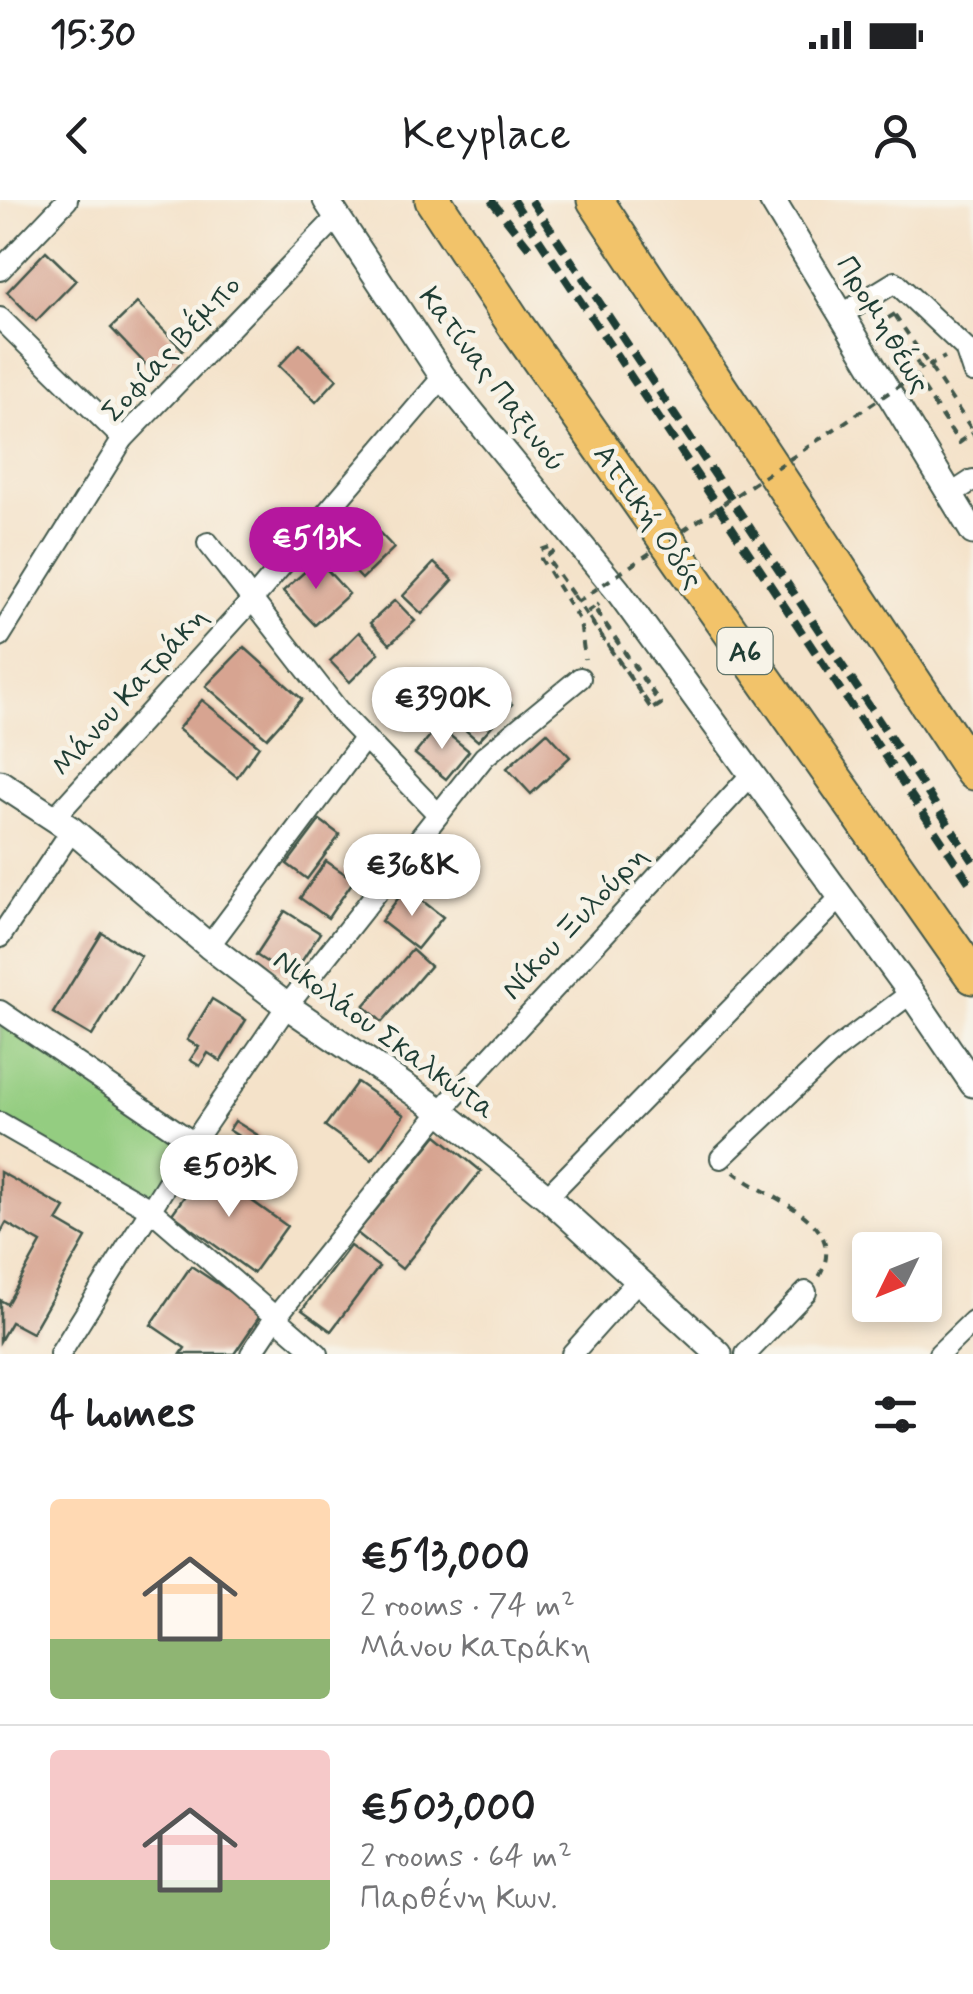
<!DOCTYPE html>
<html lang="en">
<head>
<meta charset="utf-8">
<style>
  :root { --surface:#fff; --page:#f6f6f6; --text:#202124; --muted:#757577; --line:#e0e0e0; --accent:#b5179e }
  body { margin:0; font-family:Mynerve,sans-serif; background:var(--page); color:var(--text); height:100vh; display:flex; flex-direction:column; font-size:38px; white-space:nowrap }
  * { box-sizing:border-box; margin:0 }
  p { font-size:32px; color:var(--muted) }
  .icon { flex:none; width:55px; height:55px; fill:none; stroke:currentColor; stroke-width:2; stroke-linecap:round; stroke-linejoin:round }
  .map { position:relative; height:1154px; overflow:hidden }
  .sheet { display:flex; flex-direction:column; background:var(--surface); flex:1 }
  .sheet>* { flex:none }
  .needle { width:65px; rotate:227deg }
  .controls { position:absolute; left:852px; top:1032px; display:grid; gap:20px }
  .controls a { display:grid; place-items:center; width:90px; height:90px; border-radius:10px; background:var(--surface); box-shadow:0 5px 15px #0003; font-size:50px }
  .price { position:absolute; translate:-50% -85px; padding:0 22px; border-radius:35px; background:#fff; color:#222; font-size:32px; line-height:65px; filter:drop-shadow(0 2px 5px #0008) }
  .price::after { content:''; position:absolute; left:50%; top:60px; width:30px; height:22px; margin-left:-15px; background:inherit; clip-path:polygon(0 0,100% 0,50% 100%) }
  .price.on { background:var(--accent); color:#fff }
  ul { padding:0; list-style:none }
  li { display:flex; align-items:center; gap:30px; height:250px; padding:0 50px }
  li+li { border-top:2px solid var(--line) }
  li span { display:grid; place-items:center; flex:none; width:280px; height:200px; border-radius:10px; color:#555 }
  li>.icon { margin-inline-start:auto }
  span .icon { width:120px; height:120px; fill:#fffc; stroke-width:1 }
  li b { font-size:42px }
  h2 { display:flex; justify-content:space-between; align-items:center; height:120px; padding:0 50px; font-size:42px }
  .status { display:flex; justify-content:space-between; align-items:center; height:70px; padding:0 50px; background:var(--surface); direction:ltr }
  .status svg { height:28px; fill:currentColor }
  header { display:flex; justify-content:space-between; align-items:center; height:130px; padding:0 50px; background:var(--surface); font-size:45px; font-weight:600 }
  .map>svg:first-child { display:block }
  .green { fill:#94cd81; stroke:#5a855a; stroke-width:2.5 }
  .building { fill:#d7a491 }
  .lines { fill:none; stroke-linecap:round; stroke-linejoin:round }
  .minor-casing { stroke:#3f564a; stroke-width:24 }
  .tertiary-casing { stroke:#3f564a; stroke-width:29 }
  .motorway-casing { stroke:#3f564a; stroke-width:39 }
  .path { stroke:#3f564a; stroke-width:4; stroke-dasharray:8 8; stroke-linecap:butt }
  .minor { stroke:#fff; stroke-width:20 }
  .tertiary { stroke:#fff; stroke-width:25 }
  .motorway { stroke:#f2c36a; stroke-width:35 }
  .rail { stroke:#1f3d34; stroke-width:8; stroke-dasharray:15 8; stroke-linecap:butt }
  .path-bridge { stroke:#3f564a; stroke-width:4; stroke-dasharray:8 8; stroke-linecap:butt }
  .labels { text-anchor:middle; stroke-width:9; stroke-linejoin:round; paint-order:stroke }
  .shield { fill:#f7f3e8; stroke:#60746a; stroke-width:2.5 }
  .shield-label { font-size:28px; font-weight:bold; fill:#1f3d34 }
  .street-label { font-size:30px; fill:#1f3d34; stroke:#f7f3e8 }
</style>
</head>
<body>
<div class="status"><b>15:30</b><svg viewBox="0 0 49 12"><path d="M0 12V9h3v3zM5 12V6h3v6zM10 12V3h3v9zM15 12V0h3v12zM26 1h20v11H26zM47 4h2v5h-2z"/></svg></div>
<header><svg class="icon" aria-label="back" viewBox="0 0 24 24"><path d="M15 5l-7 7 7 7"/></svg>Keyplace<svg class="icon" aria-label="person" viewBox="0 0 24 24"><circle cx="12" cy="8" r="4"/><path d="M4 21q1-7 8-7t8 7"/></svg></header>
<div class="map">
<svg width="973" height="1154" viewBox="0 0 973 1154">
  <rect width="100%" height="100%" fill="#f7f3e8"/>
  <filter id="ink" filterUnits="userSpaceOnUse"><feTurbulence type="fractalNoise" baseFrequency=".01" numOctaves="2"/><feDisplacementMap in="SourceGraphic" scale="20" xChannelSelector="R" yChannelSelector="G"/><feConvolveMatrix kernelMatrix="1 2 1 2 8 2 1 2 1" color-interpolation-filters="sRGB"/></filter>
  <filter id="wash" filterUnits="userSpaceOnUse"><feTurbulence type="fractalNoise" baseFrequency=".0048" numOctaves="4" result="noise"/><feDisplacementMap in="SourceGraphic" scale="40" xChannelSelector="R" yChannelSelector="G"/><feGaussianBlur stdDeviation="2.25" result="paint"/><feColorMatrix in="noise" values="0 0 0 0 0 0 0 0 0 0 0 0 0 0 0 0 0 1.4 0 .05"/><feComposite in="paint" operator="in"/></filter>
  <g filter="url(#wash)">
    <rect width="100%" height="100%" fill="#f4e2c9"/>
    <polygon class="green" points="0,811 194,943 150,1009 0,923"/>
    <g id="blocks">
      <g class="building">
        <polygon points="46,51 76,80 36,121 7,92"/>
        <polygon points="137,103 183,150 156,175 111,128"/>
        <polygon points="300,144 337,179 316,202 279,166"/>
        <polygon points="356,308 394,348 362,379 323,338"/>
        <polygon points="318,360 349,394 315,425 283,391"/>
        <polygon points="434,363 453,380 422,414 403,396"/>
        <polygon points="395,400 415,421 390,444 370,423"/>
        <polygon points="359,432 379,453 350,482 330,461"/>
        <polygon points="244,447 302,499 267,538 206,486"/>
        <polygon points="474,488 492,504 501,494 512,504 478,541 463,528 471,519 457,507"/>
        <polygon points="202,500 259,546 237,577 178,529"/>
        <polygon points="438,526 469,551 446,579 415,554"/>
        <polygon points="547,532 570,557 531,594 507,568"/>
        <polygon points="320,620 340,635 307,679 287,664"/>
        <polygon points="326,661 354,680 328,718 300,698"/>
        <polygon points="406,688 443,717 417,749 381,721"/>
        <polygon points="285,711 320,733 291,778 256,755"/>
        <polygon points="102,733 141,756 92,836 53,813"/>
        <polygon points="412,750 430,766 382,822 364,806"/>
        <polygon points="212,799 246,820 221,861 208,853 200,866 190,860 199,847 187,840"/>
        <polygon points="357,882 404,915 372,960 325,926"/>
        <polygon points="235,921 259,936 253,945 229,930"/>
        <polygon points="437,935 481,971 402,1069 357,1033"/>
        <polygon points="205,967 287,1026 253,1073 172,1014"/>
        <polygon points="0,972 65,1008 57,1021 86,1038 32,1133 11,1122 0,1141 0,1100 7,1104 41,1043 6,1023 0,1034"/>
        <polygon points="350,1046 379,1067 331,1131 302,1110"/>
        <polygon points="191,1066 262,1113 234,1154 181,1154 185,1148 151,1125"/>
      </g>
    </g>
  </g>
  <g filter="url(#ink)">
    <use href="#blocks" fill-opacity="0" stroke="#3f564a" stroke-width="2.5"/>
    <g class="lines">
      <defs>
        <g id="minor">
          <polyline points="0,70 67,0"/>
          <polyline points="841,115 895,82 965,148 973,172"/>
          <polyline points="0,118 123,239"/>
          <polyline points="950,295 973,280"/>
          <polyline points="208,343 338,510 437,613"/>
          <polyline points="0,436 123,239 338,16"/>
          <polyline points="54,618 253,399 443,177"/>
          <polyline points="0,737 72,630"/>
          <polyline points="209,746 364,539"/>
          <polyline points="0,811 194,943"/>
          <polyline points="0,923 150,1009 318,1154"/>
          <polyline points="721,958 835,850 911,793"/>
          <polyline points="547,997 840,698"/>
          <polyline points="60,1154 181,961 287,806 484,557 580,478"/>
          <polyline points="251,1154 275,1118 441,911 752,574"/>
          <polyline points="572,1154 639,1079"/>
          <polyline points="746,1154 806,1092"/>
          <polyline points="939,1154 973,1121"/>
        </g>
        <g id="tertiary">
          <polyline points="326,0 443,177 618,391 911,793 973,884"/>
          <polyline points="772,0 973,332"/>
          <polyline points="0,583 72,630 209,746 287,806 441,911 547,997 719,1154"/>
        </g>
        <g id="motorway">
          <polyline points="433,0 516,126 973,776"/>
          <polyline points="595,0 973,572"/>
        </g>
      </defs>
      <use href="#minor" class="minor-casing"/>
      <use href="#tertiary" class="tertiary-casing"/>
      <use href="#motorway" class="motorway-casing"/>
      <g class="path">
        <polyline points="895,115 973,231"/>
        <polyline points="886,141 897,133 918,164"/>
        <polyline points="931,168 930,165 945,157"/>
        <polyline points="915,175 959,242 972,233"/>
        <polyline points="549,347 541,350 541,359 580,421 585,459"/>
        <polyline points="554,351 546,357 573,395"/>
        <polyline points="594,407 586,413 652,509 660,504 594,408 599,404"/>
        <path d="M734,972c34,28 117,48 85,105"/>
      </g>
      <use href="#minor" class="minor"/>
      <use href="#tertiary" class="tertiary"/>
      <use href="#motorway" class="motorway"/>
      <g class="rail">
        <polyline points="491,0 530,49"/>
        <polyline points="513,0 973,688"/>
        <polyline points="531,0 973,661"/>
      </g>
      <g class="path-bridge">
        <polyline points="895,114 880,123 959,243 973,233"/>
        <polyline points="573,395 652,510 661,504 594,407"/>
        <polyline points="577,402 915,175 922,170 918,164"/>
      </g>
    </g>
  </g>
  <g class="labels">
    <rect class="shield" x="717.5" y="428" width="55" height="46" rx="8"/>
    <g class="shield-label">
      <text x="745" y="461">Α6</text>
    </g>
    <g class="street-label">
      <text transform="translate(884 124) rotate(59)" y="10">Προμηθέως</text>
      <text transform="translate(171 148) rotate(-47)" y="10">Σοφίας Βέμπο</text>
      <text transform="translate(493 179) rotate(53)" y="10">Κατίνας Παξινού</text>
      <text transform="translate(649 316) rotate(55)" y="10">Αττική Οδός</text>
      <text transform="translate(129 491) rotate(-48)" y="10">Μάνου Κατράκη</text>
      <text transform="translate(574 722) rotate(-47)" y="10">Νίκου Ξυλούρη</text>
      <text transform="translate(385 834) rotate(36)" y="10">Νικολάου Σκαλκώτα</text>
    </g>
  </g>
</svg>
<div class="controls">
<a><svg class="needle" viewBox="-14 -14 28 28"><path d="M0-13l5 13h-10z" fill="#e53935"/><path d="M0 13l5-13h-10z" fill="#757577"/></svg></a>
</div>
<b class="price on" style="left:316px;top:392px">€513K</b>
<b class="price" style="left:442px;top:552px">€390K</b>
<b class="price" style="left:412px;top:719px">€368K</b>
<b class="price" style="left:229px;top:1020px">€503K</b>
</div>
<section class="sheet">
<h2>4 homes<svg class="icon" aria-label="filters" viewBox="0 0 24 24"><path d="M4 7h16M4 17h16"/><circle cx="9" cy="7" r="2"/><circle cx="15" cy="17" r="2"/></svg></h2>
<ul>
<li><span style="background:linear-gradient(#ffd9b3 70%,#8fb573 0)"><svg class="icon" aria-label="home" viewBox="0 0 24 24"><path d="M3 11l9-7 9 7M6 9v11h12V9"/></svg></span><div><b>€513,000</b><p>2 rooms · 74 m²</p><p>Μάνου Κατράκη</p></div></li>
<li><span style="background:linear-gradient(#f6c9c9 65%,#8fb573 0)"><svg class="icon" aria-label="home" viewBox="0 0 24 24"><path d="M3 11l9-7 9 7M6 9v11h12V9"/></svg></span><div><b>€503,000</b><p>2 rooms · 64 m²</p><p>Παρθένη Κων.</p></div></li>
</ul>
</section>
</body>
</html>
